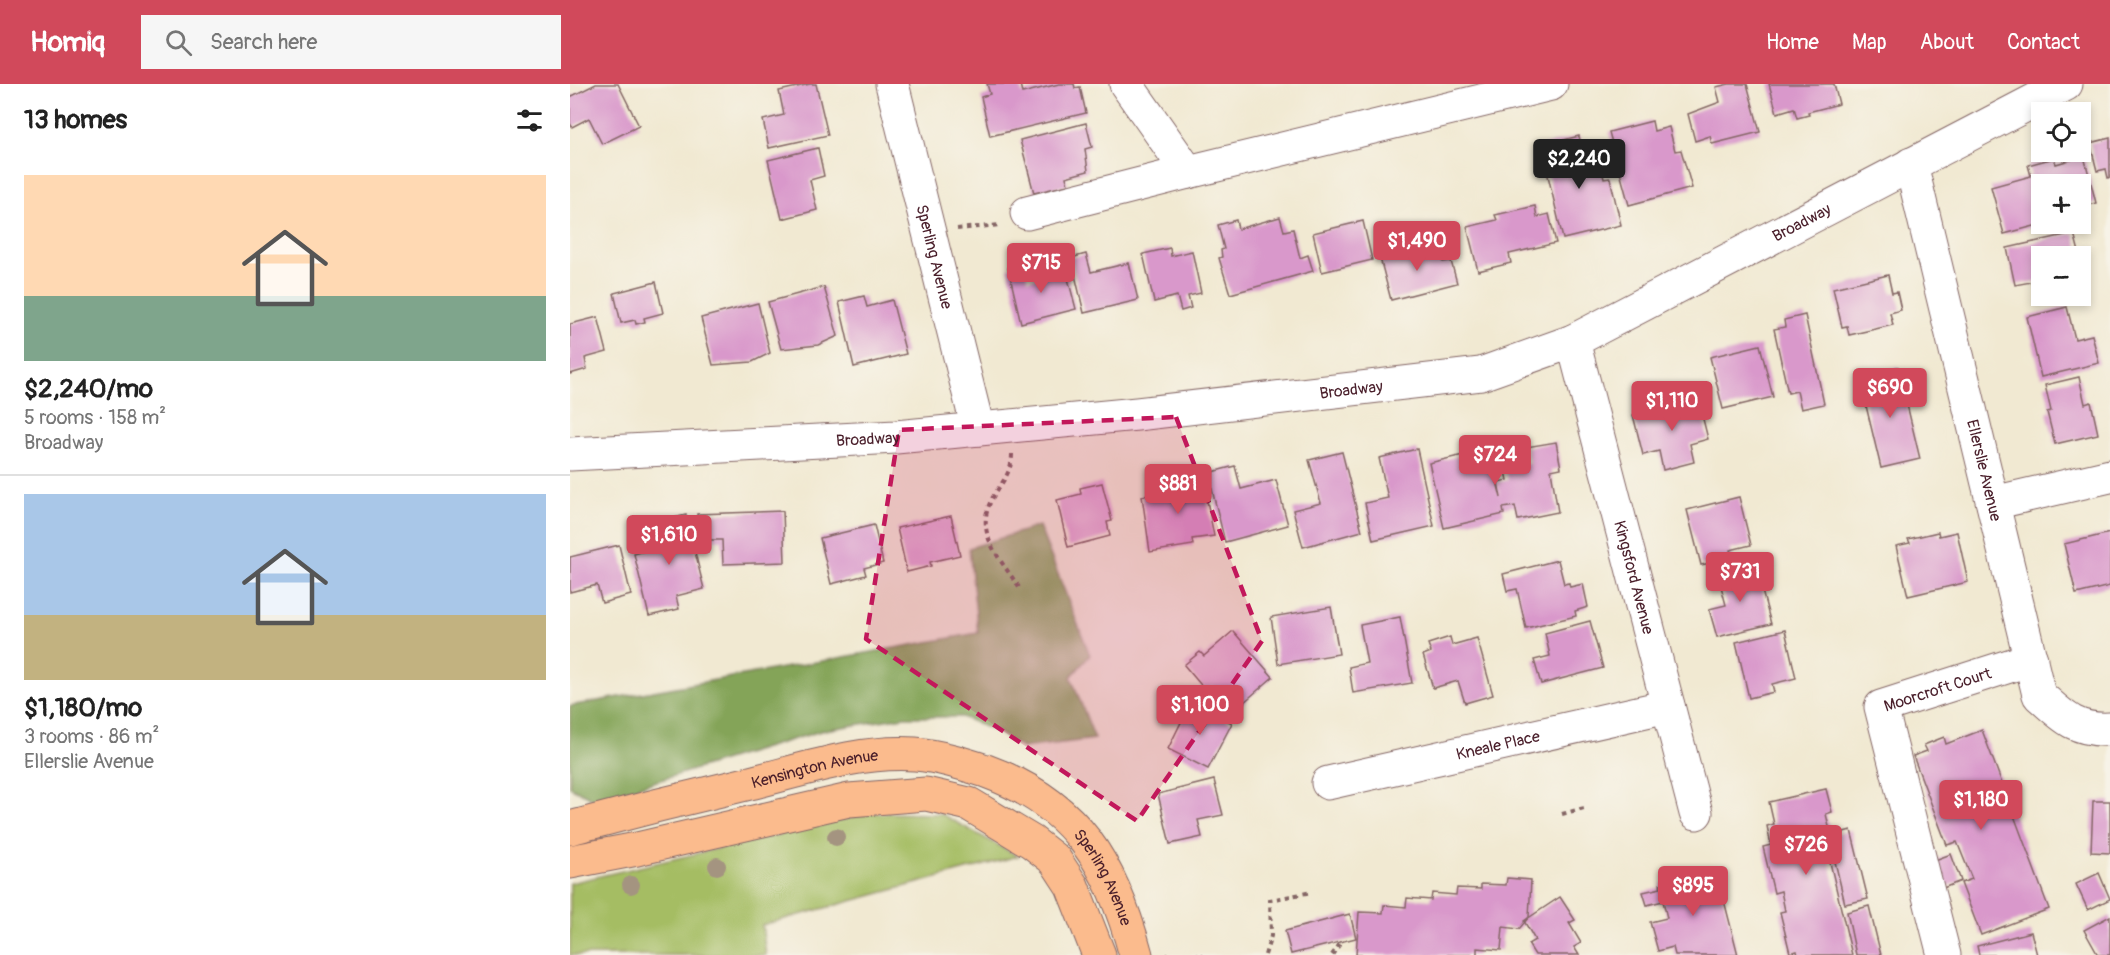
<!DOCTYPE html>
<html lang="en">
<head>
<meta charset="utf-8">
<style>
  :root { --surface:#fff; --page:#f6f6f6; --text:#222; --muted:#767676; --line:#e0e0e0; --accent:#d1495b }
  body { margin:0; font-family:Pangolin,sans-serif; background:var(--page); color:var(--text); height:100vh; display:flex; flex-direction:column; font-size:22px; white-space:nowrap }
  * { box-sizing:border-box; margin:0 }
  p { font-size:20px; color:var(--muted) }
  .icon { flex:none; width:33px; height:33px; fill:none; stroke:currentColor; stroke-width:2; stroke-linecap:round; stroke-linejoin:round }
  .map { position:relative; flex:1; overflow:hidden }
  .side { display:flex; flex-direction:column; background:var(--surface); width:570px }
  .side>* { flex:none }
  .fabs { position:absolute; left:1461px; top:18px; display:grid; gap:12px }
  .fabs a { display:grid; place-items:center; width:60px; height:60px; border-radius:0px; background:var(--surface); box-shadow:0 3px 9px #0003; font-size:30px }
  .price { position:absolute; translate:-50% -51px; padding:0 14px; border-radius:6px; background:var(--accent); color:#fff; font-size:20px; line-height:39px; filter:drop-shadow(0 2px 3px #0008) }
  .price::after { content:''; position:absolute; left:50%; top:36px; width:18px; height:14px; margin-left:-9px; background:inherit; clip-path:polygon(0 0,100% 0,50% 100%) }
  .price.current { background:#222; color:#fff }
  ul { padding:0; list-style:none }
  li { display:grid; align-content:center; gap:12px; height:318px; padding:0 24px }
  li+li { border-top:2px solid var(--line) }
  li span { display:grid; place-items:center; height:186px; border-radius:0px; color:#555 }
  li>.icon { margin-inline-start:auto }
  span .icon { width:108px; height:108px; fill:#fffc; stroke-width:1 }
  li b { font-size:26px }
  h2 { display:flex; justify-content:space-between; align-items:center; height:72px; padding:0 24px; font-size:26px }
  header { display:flex; align-items:center; gap:36px; box-sizing:border-box; height:84px; padding:0 30px; background:var(--accent); color:#fff }
  header strong { font-size:28px }
  nav { display:flex; gap:33px; margin-inline-start:auto; font-size:21px }
  .search { width:420px; height:54px; background:var(--page); display:flex; align-items:center; gap:15px; box-sizing:border-box; padding:0 21px; border-radius:0px; color:var(--muted); font-size:22px }
  main { display:flex; flex:1; min-height:0 }
  .map>svg:first-child { display:block }
  .green { fill:#a5bd63; stroke:#786e47; stroke-width:1.5 }
  .forest { fill:#84a459; stroke:#676242; stroke-width:1.5 }
  .building { fill:#d998cb }
  .lines { fill:none; stroke-linecap:round; stroke-linejoin:round }
  .minor-casing { stroke:#846665; stroke-width:35 }
  .major-casing { stroke:#846665; stroke-width:35 }
  .path { stroke:#846665; stroke-width:4; stroke-dasharray:4.5 4.5; stroke-linecap:butt }
  .minor { stroke:#fff; stroke-width:33 }
  .major { stroke:#fbbb8d; stroke-width:33 }
  .tree { fill:#a49480 }
  .marked { fill:#c2185b; fill-opacity:0.2; stroke:#c2185b; stroke-width:4.5; stroke-dasharray:12 8; stroke-linejoin:round }
  .labels { text-anchor:middle; stroke-width:5; stroke-linejoin:round; paint-order:stroke }
  .street-label { font-size:16px; fill:#4a1f2b; stroke:#f7f3e8 }
</style>
</head>
<body>
<header>
<strong>Homiq</strong>
<div class="search"><svg class="icon" aria-label="search" viewBox="0 0 24 24"><circle cx="10" cy="10" r="6"/><path d="M15 15l6 6"/></svg>Search here</div>
<nav><a>Home</a><a>Map</a><a>About</a><a>Contact</a></nav>
</header>
<main>
<section class="side">
<h2>13 homes<svg class="icon" aria-label="filters" viewBox="0 0 24 24"><path d="M4 7h16M4 17h16"/><circle cx="9" cy="7" r="2"/><circle cx="15" cy="17" r="2"/></svg></h2>
<ul>
<li><span style="background:linear-gradient(#ffd9b3 65%,#7fa58c 0)"><svg class="icon" aria-label="home" viewBox="0 0 24 24"><path d="M3 11l9-7 9 7M6 9v11h12V9"/></svg></span><div><b>$2,240/mo</b><p>5 rooms · 158 m²</p><p>Broadway</p></div></li>
<li><span style="background:linear-gradient(#a9c7e8 65%,#c2b280 0)"><svg class="icon" aria-label="home" viewBox="0 0 24 24"><path d="M3 11l9-7 9 7M6 9v11h12V9"/></svg></span><div><b>$1,180/mo</b><p>3 rooms · 86 m²</p><p>Ellerslie Avenue</p></div></li>
</ul>
</section>
<div class="map">
<svg width="1540" height="871" viewBox="0 0 1540 871">
  <rect width="100%" height="100%" fill="#f7f3e8"/>
  <filter id="ink" filterUnits="userSpaceOnUse"><feTurbulence type="fractalNoise" baseFrequency=".0167" numOctaves="2"/><feDisplacementMap in="SourceGraphic" scale="12" xChannelSelector="R" yChannelSelector="G"/><feConvolveMatrix kernelMatrix="1 2 1 2 8 2 1 2 1" color-interpolation-filters="sRGB"/></filter>
  <filter id="wash" filterUnits="userSpaceOnUse"><feTurbulence type="fractalNoise" baseFrequency=".008" numOctaves="4" result="noise"/><feDisplacementMap in="SourceGraphic" scale="24" xChannelSelector="R" yChannelSelector="G"/><feGaussianBlur stdDeviation="1.35" result="paint"/><feColorMatrix in="noise" values="0 0 0 0 0 0 0 0 0 0 0 0 0 0 0 0 0 1.4 0 .05"/><feComposite in="paint" operator="in"/></filter>
  <g filter="url(#wash)">
    <rect width="100%" height="100%" fill="#f1e9d2"/>
    <polygon class="green" points="302,729 371,730 448,772 192,841 196,871 0,871 0,799"/>
    <polygon class="forest" points="469,442 520,571 501,593 525,655 452,664 427,648 392,633 334,633 254,646 25,716 0,703 0,622 408,549 399,464"/>
    <g id="blocks">
      <g class="building">
        <polygon points="26,0 48,0 69,42 32,60 19,34 2,43 0,39 0,13"/>
        <polygon points="240,0 246,0 258,51 199,64 193,36 214,31 209,7"/>
        <polygon points="417,0 450,0 452,9 489,0 504,0 505,4 510,3 516,29 420,52 411,13 420,10"/>
        <polygon points="1159,0 1177,0 1190,48 1142,60 1140,52 1125,57 1118,30 1150,18 1146,3"/>
        <polygon points="1199,0 1264,0 1269,20 1238,28 1239,31 1227,34 1224,24 1207,29"/>
        <polygon points="1082,37 1084,47 1099,43 1105,67 1111,66 1122,104 1059,121 1039,48"/>
        <polygon points="516,39 522,63 515,65 518,87 496,93 498,101 464,109 450,56"/>
        <polygon points="1009,52 1017,86 1031,82 1034,95 1040,94 1051,141 993,155 971,62"/>
        <polygon points="1540,54 1540,93 1538,94 1536,85 1527,87 1520,59"/>
        <polygon points="248,64 254,92 240,96 247,126 212,135 198,76"/>
        <polygon points="1514,72 1526,119 1510,123 1510,100 1472,100 1472,140 1434,150 1421,103 1461,92 1458,81 1484,74 1486,80"/>
        <polygon points="965,122 967,133 979,130 986,159 939,170 941,179 908,187 897,143 927,136 925,131"/>
        <polygon points="710,133 714,147 723,145 730,174 738,171 743,187 660,210 649,174 652,173 651,166 654,165 648,141 666,136 668,145"/>
        <polygon points="793,137 802,176 752,188 743,149"/>
        <polygon points="1504,149 1510,172 1472,172 1472,212 1504,212 1472,220 1466,197 1445,201 1437,164"/>
        <polygon points="868,159 873,178 881,177 887,199 821,216 810,174"/>
        <polygon points="600,164 601,172 622,167 631,209 618,212 621,224 611,227 607,212 584,218 573,170"/>
        <polygon points="516,170 521,188 559,179 568,216 514,229 501,174"/>
        <polygon points="453,180 458,196 496,187 506,225 451,239 438,184"/>
        <polygon points="1318,191 1322,209 1327,208 1331,226 1320,229 1323,241 1279,251 1277,242 1272,243 1263,204"/>
        <polygon points="86,198 93,229 74,234 75,238 66,240 65,236 51,239 44,209"/>
        <polygon points="254,203 268,252 248,261 211,265 198,218"/>
        <polygon points="294,212 297,223 322,216 336,270 284,283 269,218"/>
        <polygon points="188,219 200,269 182,278 143,281 131,234"/>
        <polygon points="1497,223 1505,255 1522,251 1529,279 1471,293 1457,233"/>
        <polygon points="1235,231 1254,320 1231,325 1227,307 1218,309 1204,245 1215,243 1214,236"/>
        <polygon points="28,233 37,268 15,274 17,285 0,290 0,240"/>
        <polygon points="1190,261 1203,313 1153,325 1140,273"/>
        <polygon points="1328,283 1350,375 1311,384 1292,305 1302,302 1299,290"/>
        <polygon points="1509,293 1515,320 1521,318 1528,350 1485,360 1477,328 1481,327 1475,301"/>
        <polygon points="1128,315 1138,355 1120,360 1124,378 1093,386 1089,367 1073,371 1063,331"/>
        <polygon points="986,358 991,384 981,386 988,428 948,436 945,422 933,424 934,430 874,444 859,379 919,365 931,414 928,398 938,396 935,383 959,379 956,363"/>
        <polygon points="847,365 864,442 803,456 795,419 818,414 809,374"/>
        <polygon points="772,368 792,447 733,463 723,426 751,419 739,376"/>
        <polygon points="665,382 671,405 706,396 718,441 655,458 638,389"/>
        <polygon points="632,391 644,452 622,455 623,461 580,468 572,412 602,408 600,396"/>
        <polygon points="532,399 542,437 537,438 540,452 498,463 487,416 511,410 510,404"/>
        <polygon points="1169,413 1181,461 1160,466 1162,474 1131,481 1117,426"/>
        <polygon points="213,427 215,478 153,480 152,456 128,456 127,430"/>
        <polygon points="116,431 134,505 106,512 109,525 79,532 64,470 79,466 75,459 87,456 83,439"/>
        <polygon points="381,432 390,471 360,478 361,482 337,488 327,444"/>
        <polygon points="304,441 313,479 294,484 296,491 261,500 250,454"/>
        <polygon points="1368,448 1369,452 1387,448 1398,498 1338,512 1326,462 1340,459 1338,455"/>
        <polygon points="1540,449 1540,502 1506,510 1494,460"/>
        <polygon points="49,461 61,511 32,519 27,501 0,508 0,473"/>
        <polygon points="988,476 994,500 999,499 1000,503 1013,500 1018,523 1005,527 1006,532 956,544 947,505 937,507 933,490"/>
        <polygon points="1185,481 1201,540 1147,553 1139,525 1156,521 1148,491"/>
        <polygon points="761,523 769,570 708,580 701,533"/>
        <polygon points="830,533 842,599 783,609 779,583 797,579 790,541"/>
        <polygon points="1020,537 1033,584 971,600 964,576 980,572 975,549"/>
        <polygon points="1215,546 1226,594 1202,600 1204,608 1179,614 1166,558"/>
        <polygon points="663,547 703,593 665,626 643,602 636,607 614,581 630,568 634,572"/>
        <polygon points="880,553 882,561 907,554 923,611 895,619 888,597 863,604 853,571 861,568 858,560"/>
        <polygon points="621,618 662,639 638,685 598,665"/>
        <polygon points="1412,646 1479,825 1411,851 1391,799 1402,795 1387,758 1377,761 1343,672 1357,667 1354,661 1374,653 1376,660"/>
        <polygon points="644,696 653,731 628,736 632,753 600,760 588,710"/>
        <polygon points="1256,705 1262,728 1256,730 1260,747 1253,749 1282,871 1228,871 1227,867 1220,869 1210,828 1215,827 1211,807 1204,809 1193,763 1201,761 1197,742 1204,740 1199,718"/>
        <polygon points="1523,717 1540,717 1540,769 1521,768"/>
        <polygon points="1281,746 1298,815 1275,820 1259,752"/>
        <polygon points="1381,770 1391,797 1368,806 1357,779"/>
        <polygon points="1146,785 1168,871 1105,871 1103,863 1088,867 1080,838 1097,834 1093,817 1077,821 1073,808 1091,804 1090,800"/>
        <polygon points="1529,789 1540,815 1518,826 1506,800"/>
        <polygon points="937,794 961,796 959,833 949,845 933,843 931,866 907,864 907,871 786,871 789,828 813,829 814,821 836,823 837,814 861,816 862,809 886,811 887,804 911,805 911,800 936,801"/>
        <polygon points="990,813 1005,836 999,839 1011,859 1004,863 1009,871 965,871 958,860 965,856 954,837"/>
        <polygon points="1299,822 1311,871 1286,871 1277,828"/>
        <polygon points="780,830 786,854 721,870 715,847"/>
        <polygon points="1540,832 1540,871 1528,871 1514,846"/>
        <polygon points="1461,848 1467,871 1409,871 1407,862"/>
      </g>
    </g>
  </g>
  <g filter="url(#ink)">
    <use href="#blocks" fill-opacity="0" stroke="#846665" stroke-width="1.5"/>
    <g class="lines">
      <defs>
        <g id="minor">
          <path id="s1" d="M322,0l86,345"/>
          <polyline points="556,0 618,88 981,0"/>
          <path id="s2" d="M1341,80l128,531c24,22 37,36 71,34"/>
          <polyline points="457,129 618,88"/>
          <path id="s3" d="M1003,257l123,472"/>
          <path id="s4" d="M0,370l326,-17 241,-23 344,-40 92,-33 493,-257"/>
          <polyline points="1423,419 1540,392"/>
          <path id="s5" d="M758,699l340,-77"/>
          <path id="s6" d="M1374,871l-63,-248 150,-48"/>
        </g>
        <g id="major">
          <path id="s7" d="M0,744c60,-16 120,-31 180,-45 53,-13 110,-33 165,-29 24,2 49,10 71,17 91,33 126,94 150,184"/>
          <polyline points="0,778 67,765 279,716 356,710 399,720 462,758 485,776 502,802 529,871"/>
        </g>
      </defs>
      <use href="#minor" class="minor-casing"/>
      <use href="#major" class="major-casing"/>
      <g class="path">
        <polyline points="387,145 430,141"/>
        <path d="M442,370c0,16 -8,26 -16,38 -26,39 3,64 24,97"/>
        <polyline points="992,730 1014,724"/>
        <polyline points="596,871 633,871"/>
        <polyline points="695,871 701,852 700,816 742,808"/>
        <polyline points="762,871 772,857"/>
      </g>
      <use href="#minor" class="minor"/>
      <use href="#major" class="major"/>
    </g>
    <g class="tree">
      <circle cx="266" cy="753" r="9"/>
      <circle cx="147" cy="782" r="9"/>
      <circle cx="61" cy="801" r="9"/>
    </g>
  </g>
  <path class="marked" d="M606,333l86,224 -125,180 -271,-182 33,-209z"/>
  <g class="labels">
    <g class="street-label">
      <text dy="6" stroke="none"><textPath href="#s4" startOffset="1270">Broadway</textPath></text>
      <text dy="6" stroke="none"><textPath href="#s1" startOffset="178">Sperling Avenue</textPath></text>
      <text dy="6" stroke="none"><textPath href="#s4" startOffset="784">Broadway</textPath></text>
      <text dy="6" stroke="none"><textPath href="#s4" startOffset="298">Broadway</textPath></text>
      <text dy="6" stroke="none"><textPath href="#s2" startOffset="315">Ellerslie Avenue</textPath></text>
      <text dy="6" stroke="none"><textPath href="#s3" startOffset="244">Kingsford Avenue</textPath></text>
      <text dy="6" stroke="none"><textPath href="#s6" startOffset="315">Moorcroft Court</textPath></text>
      <text dy="6" stroke="none"><textPath href="#s5" startOffset="174">Kneale Place</textPath></text>
      <text dy="6" stroke="none"><textPath href="#s7" startOffset="252">Kensington Avenue</textPath></text>
      <text dy="6" stroke="none"><textPath href="#s7" startOffset="591">Sperling Avenue</textPath></text>
    </g>
  </g>
</svg>
<div class="fabs">
<a><svg class="icon" aria-label="locate" viewBox="0 0 24 24"><circle cx="12" cy="12" r="6"/><path d="M12 2v4M12 18v4M2 12h4M18 12h4"/></svg></a>
<a>+</a>
<a>−</a>
</div>
<b class="price current" style="left:1009px;top:106px">$2,240</b>
<b class="price" style="left:847px;top:188px">$1,490</b>
<b class="price" style="left:471px;top:210px">$715</b>
<b class="price" style="left:1320px;top:335px">$690</b>
<b class="price" style="left:1102px;top:348px">$1,110</b>
<b class="price" style="left:925px;top:402px">$724</b>
<b class="price" style="left:608px;top:431px">$881</b>
<b class="price" style="left:99px;top:482px">$1,610</b>
<b class="price" style="left:1170px;top:519px">$731</b>
<b class="price" style="left:630px;top:652px">$1,100</b>
<b class="price" style="left:1411px;top:747px">$1,180</b>
<b class="price" style="left:1236px;top:792px">$726</b>
<b class="price" style="left:1123px;top:833px">$895</b>
</div>
</main>
</body>
</html>
